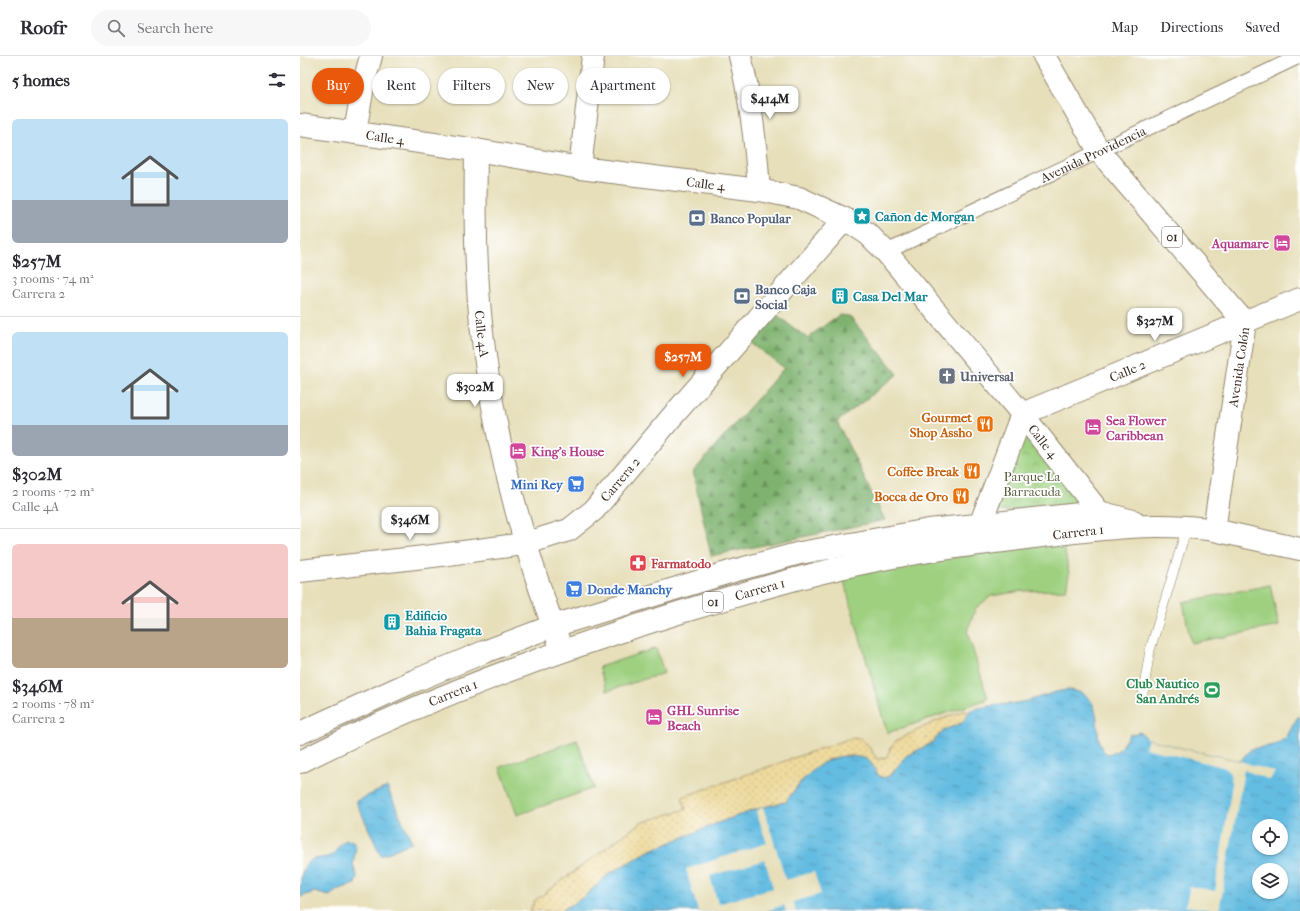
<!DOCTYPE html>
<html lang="en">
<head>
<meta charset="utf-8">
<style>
  :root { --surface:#fff; --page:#f7f7f7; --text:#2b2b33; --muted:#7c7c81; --line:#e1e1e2; --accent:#ea580c }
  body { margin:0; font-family:"IM FELL French Canon",serif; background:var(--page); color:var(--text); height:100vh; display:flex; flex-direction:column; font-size:15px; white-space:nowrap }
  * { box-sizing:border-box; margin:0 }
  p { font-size:13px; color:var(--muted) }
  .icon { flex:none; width:22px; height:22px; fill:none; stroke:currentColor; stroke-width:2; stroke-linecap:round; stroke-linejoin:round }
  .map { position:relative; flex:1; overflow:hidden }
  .panel { display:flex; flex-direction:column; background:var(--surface); width:300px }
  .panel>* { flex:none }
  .hud { position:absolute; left:12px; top:12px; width:380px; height:36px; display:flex; gap:8px }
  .buttons { position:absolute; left:952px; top:763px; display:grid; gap:8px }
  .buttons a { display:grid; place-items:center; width:36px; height:36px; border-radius:50%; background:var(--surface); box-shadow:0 1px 3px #0004; font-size:20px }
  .price { position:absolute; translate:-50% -34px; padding:0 9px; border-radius:8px; background:#fff; color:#222; font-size:13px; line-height:26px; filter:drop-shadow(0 1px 2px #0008) }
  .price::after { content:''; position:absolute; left:50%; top:24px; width:12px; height:9px; margin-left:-6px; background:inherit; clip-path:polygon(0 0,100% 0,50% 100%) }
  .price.on { background:var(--accent); color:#fff }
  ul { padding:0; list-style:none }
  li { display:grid; align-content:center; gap:8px; height:212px; padding:0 12px }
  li+li { border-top:1px solid var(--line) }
  li span { display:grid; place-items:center; height:124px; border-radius:6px; color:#555 }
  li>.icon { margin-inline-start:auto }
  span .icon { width:72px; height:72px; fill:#fffc; stroke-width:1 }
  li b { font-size:17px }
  h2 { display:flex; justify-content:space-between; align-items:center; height:48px; padding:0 12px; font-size:17px }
  .pill { padding:0 14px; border-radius:18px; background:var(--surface); box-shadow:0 1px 3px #0004; font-size:14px; line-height:36px }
  .pill.on { background:var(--accent); color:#fff }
  header { display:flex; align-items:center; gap:24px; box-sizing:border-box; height:56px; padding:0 20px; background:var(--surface); border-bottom:1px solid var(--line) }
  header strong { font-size:19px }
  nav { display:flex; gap:22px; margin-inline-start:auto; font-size:14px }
  .search { width:280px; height:36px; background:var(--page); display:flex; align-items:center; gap:10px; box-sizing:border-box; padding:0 14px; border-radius:22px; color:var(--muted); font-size:15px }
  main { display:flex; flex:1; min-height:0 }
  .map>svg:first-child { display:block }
  .grass { fill:#9ed080; stroke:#6c7d4f }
  .forest { fill:url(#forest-firs); stroke:#5c6e46 }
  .sand { fill:url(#sand-dots); stroke:#94825e }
  .park { fill:url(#park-crowns); stroke:#6c7d4f }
  .water { fill:url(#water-ripples); stroke:#507380; fill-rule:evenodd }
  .pier { fill:#e7dfba; fill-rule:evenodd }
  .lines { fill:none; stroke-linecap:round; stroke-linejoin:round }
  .service-casing { stroke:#91846c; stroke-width:10 }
  .pedestrian-casing { stroke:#91846c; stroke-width:16 }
  .tertiary-casing { stroke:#91846c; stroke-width:24 }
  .primary-casing { stroke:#91846c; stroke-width:24 }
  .trunk-casing { stroke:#91846c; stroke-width:24 }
  .service { stroke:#fff; stroke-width:9 }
  .pedestrian { stroke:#fff; stroke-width:14 }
  .tertiary { stroke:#fff; stroke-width:22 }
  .primary { stroke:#fff; stroke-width:22 }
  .trunk { stroke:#fff; stroke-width:22 }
  .labels { text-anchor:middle; stroke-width:3.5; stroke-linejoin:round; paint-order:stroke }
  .shield { fill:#fff; stroke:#766a62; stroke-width:1 }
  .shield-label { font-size:12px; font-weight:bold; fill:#3b2a1e }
  .street-label { font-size:13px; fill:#3b2a1e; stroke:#fff }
  .culture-label { font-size:13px; font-weight:bold; fill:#0d838f; stroke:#fff; text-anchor:start }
  .service-label { font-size:13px; font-weight:bold; fill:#4e5e75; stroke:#fff; text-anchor:start }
  .hotel-label { font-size:13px; font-weight:bold; fill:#b23c85; stroke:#fff; text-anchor:start }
  .worship-label { font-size:13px; font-weight:bold; fill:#5b616d; stroke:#fff; text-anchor:start }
  .food-label { font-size:13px; font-weight:bold; fill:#c56008; stroke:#fff; text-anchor:end }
  .park-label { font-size:13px; fill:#595c3b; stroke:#fff }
  .shop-label { font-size:13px; font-weight:bold; fill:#366cbe; stroke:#fff; text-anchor:end }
  .health-label { font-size:13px; font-weight:bold; fill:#be3a42; stroke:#fff; text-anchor:start }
  .leisure-label { font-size:13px; font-weight:bold; fill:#27864d; stroke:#fff; text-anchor:end }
</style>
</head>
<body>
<header>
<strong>Roofr</strong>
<div class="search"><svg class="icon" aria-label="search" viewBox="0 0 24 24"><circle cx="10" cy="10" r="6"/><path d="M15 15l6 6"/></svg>Search here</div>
<nav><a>Map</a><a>Directions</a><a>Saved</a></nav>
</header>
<main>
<section class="panel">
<h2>5 homes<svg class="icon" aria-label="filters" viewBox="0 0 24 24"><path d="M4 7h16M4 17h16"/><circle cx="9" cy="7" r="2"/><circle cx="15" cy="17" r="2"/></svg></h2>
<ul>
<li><span style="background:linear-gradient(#bfe0f5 65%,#9aa5b1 0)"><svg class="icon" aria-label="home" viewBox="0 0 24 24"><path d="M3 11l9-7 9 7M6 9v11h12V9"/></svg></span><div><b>$257M</b><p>3 rooms · 74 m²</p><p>Carrera 2</p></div></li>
<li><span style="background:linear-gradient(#bfe0f5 75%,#9aa5b1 0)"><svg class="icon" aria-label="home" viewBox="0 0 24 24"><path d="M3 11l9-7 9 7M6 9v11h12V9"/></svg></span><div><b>$302M</b><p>2 rooms · 72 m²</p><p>Calle 4A</p></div></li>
<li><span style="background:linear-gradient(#f6c9c9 60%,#b9a48a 0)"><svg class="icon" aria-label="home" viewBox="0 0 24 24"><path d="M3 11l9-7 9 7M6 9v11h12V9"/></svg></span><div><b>$346M</b><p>2 rooms · 78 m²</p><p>Carrera 2</p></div></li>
</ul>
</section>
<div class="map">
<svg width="1000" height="855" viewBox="0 0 1000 855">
  <defs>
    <pattern id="forest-firs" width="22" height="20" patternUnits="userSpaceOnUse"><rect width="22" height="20" fill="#7eb26e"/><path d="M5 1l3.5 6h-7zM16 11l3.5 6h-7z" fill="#68915a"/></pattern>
    <pattern id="sand-dots" width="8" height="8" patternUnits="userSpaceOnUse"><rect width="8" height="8" fill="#eeda9e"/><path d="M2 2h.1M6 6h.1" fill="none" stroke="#cdbb88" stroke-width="1.8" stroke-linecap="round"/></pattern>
    <pattern id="park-crowns" width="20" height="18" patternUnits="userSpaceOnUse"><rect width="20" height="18" fill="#9ed080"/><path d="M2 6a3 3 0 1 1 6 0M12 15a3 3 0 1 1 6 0" fill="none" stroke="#82a968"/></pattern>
    <pattern id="water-ripples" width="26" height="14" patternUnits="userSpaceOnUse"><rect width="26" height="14" fill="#64bce1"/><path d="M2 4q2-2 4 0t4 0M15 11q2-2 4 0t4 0" fill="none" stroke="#5499b6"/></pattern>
  </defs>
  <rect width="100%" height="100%" fill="#fff"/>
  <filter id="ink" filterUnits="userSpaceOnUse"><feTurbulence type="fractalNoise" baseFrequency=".025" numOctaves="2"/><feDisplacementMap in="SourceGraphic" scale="8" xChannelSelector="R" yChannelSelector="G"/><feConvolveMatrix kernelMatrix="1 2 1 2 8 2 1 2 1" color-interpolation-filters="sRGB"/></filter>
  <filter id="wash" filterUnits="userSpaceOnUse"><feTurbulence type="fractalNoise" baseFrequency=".012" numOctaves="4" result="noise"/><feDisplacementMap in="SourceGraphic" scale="16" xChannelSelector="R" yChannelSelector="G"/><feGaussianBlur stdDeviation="0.9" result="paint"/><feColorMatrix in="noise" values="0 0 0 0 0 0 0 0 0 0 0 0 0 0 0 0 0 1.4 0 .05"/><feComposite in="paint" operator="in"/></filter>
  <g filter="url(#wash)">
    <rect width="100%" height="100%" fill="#e7dfba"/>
    <g class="grass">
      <polygon points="763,485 769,518 766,534 722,535 691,540 676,552 667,575 688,643 587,677 542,518"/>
      <polygon points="970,529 979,570 891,587 883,546"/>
      <polygon points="356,592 364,617 307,635 299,611"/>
      <polygon points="277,684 294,732 217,759 200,711"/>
    </g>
    <polygon class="forest" points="539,259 549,260 598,318 537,366 585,464 411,500 393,416 484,312 452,287 478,260 507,282"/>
    <polygon class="sand" points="663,655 670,656 662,667 644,674 632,687 606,700 591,719 584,722 579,720 575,714 551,699 533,702 527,704 500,726 486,746 463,751 423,765 349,795 310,817 284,841 261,855 230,855 234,845 340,767 386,753 382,741 548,683 560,682 568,689 577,703 586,702 592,689 597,684 634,666"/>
    <polygon class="park" points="723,380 728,381 776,442 775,448 698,456 696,452"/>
    <g class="water">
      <path d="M767,634c46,2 20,55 41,64l10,-3 11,-16 11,-3 8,7 41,11 51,11 11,-12 24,-4 11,-7 11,-20 3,-2v195h-739l23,-14 26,-24 39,-22 74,-30 40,-14 23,-5c16,-23 39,-52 71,-45 5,0 11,2 14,6 3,4 5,9 8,13l5,2 7,-3 15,-19 26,-13 12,-13 18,-7 9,-13c18,-5 38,-5 56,-9 15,-4 24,-9 40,-11zM959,770h22v22h-22zM959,814h22v22h-22z"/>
      <polygon points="87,731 112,786 81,800 56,745"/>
      <path d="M47,784l6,1 3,6 -3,18 4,11 -2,8 -16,5 -10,7 -15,-4 -14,5c0,-11 0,-35 14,-38 6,-1 12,-1 18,-4 6,-4 7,-13 15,-15z"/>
    </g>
    <g class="pier">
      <polygon points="848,683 889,694 940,705 975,716 970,724 944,714 919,855 885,850 890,830 915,835 932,728 931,721 929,716 923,711 845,692"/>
      <path d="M463,751l23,73 28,-8 7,22 -28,8 3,9h-10l-2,-6 -18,6h-68l-12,-42 81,-26 -11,-32zM465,804l8,28 -55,16 -8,-28z"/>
    </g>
  </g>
  <g filter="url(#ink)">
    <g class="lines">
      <defs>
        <polyline id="service" points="843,637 850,594 887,471"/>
        <g id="pedestrian">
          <path id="s1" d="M586,196l414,-196"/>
        </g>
        <g id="tertiary">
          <path d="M440,0c11,44 16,88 19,134"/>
          <polyline points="55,76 63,30 71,0"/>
          <path id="s2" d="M176,94c-1,66 -1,133 8,199 13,104 41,204 78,301"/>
          <polyline points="280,112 293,0"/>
          <path id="s3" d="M722,358l278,-115"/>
          <polyline points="914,474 1000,493"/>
          <path id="s4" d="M0,515l133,-15 91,-12 45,-14 25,-20 76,-91 175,-200"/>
        </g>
        <g id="primary">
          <path id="s5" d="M0,69l176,25 104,18 179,22 40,8 46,21 23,15 18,18 136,162 77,98 2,17"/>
          <polyline points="682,486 680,469 722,358"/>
        </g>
        <g id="trunk">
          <polyline points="0,677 114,625 184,596 253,570 433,515 500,497 629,474 799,456 833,465"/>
          <path id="s6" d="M0,706c121,-62 249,-109 378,-149 60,-18 119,-36 180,-49 53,-12 107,-18 161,-25 65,-8 130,-19 195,-9l31,-207 -146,-172 -55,-95"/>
        </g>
      </defs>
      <use href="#service" class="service-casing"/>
      <use href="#pedestrian" class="pedestrian-casing"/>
      <use href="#tertiary" class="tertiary-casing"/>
      <use href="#primary" class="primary-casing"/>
      <use href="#trunk" class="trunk-casing"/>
      <use href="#service" class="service"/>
      <use href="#pedestrian" class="pedestrian"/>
      <use href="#tertiary" class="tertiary"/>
      <use href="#primary" class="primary"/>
      <use href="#trunk" class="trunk"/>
    </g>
  </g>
  <defs>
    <symbol id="sight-square" viewBox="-11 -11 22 22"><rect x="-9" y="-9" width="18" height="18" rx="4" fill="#0f9aa8" stroke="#fff"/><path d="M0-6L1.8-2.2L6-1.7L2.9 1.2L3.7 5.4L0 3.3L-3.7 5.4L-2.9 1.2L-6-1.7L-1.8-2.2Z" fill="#fff"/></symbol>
    <symbol id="bank-square" viewBox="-11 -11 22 22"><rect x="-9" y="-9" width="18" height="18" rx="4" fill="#5c6f8a" stroke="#fff"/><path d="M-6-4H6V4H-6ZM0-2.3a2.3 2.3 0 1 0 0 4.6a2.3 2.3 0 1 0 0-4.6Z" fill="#fff"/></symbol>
    <symbol id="hotel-square" viewBox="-11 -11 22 22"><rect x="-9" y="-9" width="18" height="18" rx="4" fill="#d1479c" stroke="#fff"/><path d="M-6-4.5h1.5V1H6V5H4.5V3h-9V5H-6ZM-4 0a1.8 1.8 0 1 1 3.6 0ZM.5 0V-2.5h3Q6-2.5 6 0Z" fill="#fff"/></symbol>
    <symbol id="building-square" viewBox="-11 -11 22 22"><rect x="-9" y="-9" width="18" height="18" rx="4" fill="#0f9aa8" stroke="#fff"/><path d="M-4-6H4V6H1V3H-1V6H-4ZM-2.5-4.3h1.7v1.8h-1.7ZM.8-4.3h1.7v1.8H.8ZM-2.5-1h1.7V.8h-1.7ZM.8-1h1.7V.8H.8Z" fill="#fff"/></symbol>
    <symbol id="church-square" viewBox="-11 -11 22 22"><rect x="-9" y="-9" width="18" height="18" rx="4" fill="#6b7280" stroke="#fff"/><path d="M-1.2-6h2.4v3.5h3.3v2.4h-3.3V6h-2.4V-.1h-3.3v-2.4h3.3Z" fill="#fff"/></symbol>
    <symbol id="restaurant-square" viewBox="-11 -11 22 22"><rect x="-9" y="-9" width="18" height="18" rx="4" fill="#e8710a" stroke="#fff"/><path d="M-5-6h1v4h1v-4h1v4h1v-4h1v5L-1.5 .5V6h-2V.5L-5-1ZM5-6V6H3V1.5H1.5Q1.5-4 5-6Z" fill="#fff"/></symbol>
    <symbol id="supermarket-square" viewBox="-11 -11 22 22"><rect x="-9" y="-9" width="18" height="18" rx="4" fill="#3f7fe0" stroke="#fff"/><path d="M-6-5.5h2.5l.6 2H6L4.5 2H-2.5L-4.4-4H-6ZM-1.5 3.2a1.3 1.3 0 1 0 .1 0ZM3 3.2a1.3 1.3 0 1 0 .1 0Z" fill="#fff"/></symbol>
    <symbol id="pharmacy-square" viewBox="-11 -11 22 22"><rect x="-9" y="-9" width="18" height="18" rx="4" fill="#e0444e" stroke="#fff"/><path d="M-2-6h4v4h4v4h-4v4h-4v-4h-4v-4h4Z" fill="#fff"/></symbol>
    <symbol id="stadium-square" viewBox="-11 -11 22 22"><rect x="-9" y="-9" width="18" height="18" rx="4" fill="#2e9e5b" stroke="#fff"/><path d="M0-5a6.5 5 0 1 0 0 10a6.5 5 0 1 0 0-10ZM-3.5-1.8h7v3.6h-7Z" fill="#fff"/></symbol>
  </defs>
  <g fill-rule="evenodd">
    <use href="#sight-square" x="552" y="150" width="20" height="20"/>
    <use href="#bank-square" x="387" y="152" width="20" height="20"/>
    <use href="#hotel-square" x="972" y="177" width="20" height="20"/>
    <use href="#bank-square" x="432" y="230" width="20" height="20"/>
    <use href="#building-square" x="530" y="230" width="20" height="20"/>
    <use href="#church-square" x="637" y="310" width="20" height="20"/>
    <use href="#restaurant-square" x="675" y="358" width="20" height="20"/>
    <use href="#hotel-square" x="783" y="361" width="20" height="20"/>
    <use href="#hotel-square" x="208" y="385" width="20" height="20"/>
    <use href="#restaurant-square" x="662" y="405" width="20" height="20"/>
    <use href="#supermarket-square" x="266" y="418" width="20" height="20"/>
    <use href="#restaurant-square" x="651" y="430" width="20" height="20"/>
    <use href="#pharmacy-square" x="328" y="497" width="20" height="20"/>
    <use href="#supermarket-square" x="264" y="523" width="20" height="20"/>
    <use href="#building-square" x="82" y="556" width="20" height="20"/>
    <use href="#stadium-square" x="902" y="624" width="20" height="20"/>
    <use href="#hotel-square" x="344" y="651" width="20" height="20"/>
  </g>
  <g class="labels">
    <g class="shield">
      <rect x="862" y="171" width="20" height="20" rx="3"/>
      <rect x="403" y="536" width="20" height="20" rx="3"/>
    </g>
    <g class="shield-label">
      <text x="872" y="185">01</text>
      <text x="413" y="550">01</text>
    </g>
    <g class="street-label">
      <text dy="5" stroke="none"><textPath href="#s5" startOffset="86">Calle 4</textPath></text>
      <text dy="5" stroke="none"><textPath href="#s1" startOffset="229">Avenida Providencia</textPath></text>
      <text dy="5" stroke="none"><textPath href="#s5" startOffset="410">Calle 4</textPath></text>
      <text dy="5" stroke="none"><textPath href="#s2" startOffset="184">Calle 4A</textPath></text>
      <text dy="5" stroke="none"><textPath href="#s6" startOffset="1117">Avenida Colón</textPath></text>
      <text dy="5" stroke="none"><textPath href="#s3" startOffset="114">Calle 2</textPath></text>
      <text dy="5" stroke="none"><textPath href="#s5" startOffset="854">Calle 4</textPath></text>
      <text dy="5" stroke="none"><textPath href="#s4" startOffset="345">Carrera 2</textPath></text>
      <text dy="5" stroke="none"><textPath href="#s6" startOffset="816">Carrera 1</textPath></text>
      <text dy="5" stroke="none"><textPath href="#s6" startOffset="492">Carrera 1</textPath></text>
      <text dy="5" stroke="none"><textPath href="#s6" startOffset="168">Carrera 1</textPath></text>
    </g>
    <g class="culture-label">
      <text x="575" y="165">Cañon de Morgan</text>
      <text x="553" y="245">Casa Del Mar</text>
      <text x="105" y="564">Edificio<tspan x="105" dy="15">Bahia Fragata</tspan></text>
    </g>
    <g class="service-label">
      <text x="410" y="167">Banco Popular</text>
      <text x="455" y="238">Banco Caja<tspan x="455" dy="15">Social</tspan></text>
    </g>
    <g class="hotel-label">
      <text x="969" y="192" text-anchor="end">Aquamare</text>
      <text x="806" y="369">Sea Flower<tspan x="806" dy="15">Caribbean</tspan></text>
      <text x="231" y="400">King's House</text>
      <text x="367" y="659">GHL Sunrise<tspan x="367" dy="15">Beach</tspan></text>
    </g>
    <g class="worship-label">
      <text x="660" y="325">Universal</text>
    </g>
    <g class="food-label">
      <text x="672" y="366">Gourmet<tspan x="672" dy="15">Shop Assho</tspan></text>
      <text x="659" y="420">Coffee Break</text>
      <text x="648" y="445">Bocca de Oro</text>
    </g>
    <g class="park-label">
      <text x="732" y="425">Parque La<tspan x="732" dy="15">Barracuda</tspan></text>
    </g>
    <g class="shop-label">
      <text x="263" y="433">Mini Rey</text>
      <text x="287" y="538" text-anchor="start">Donde Manchy</text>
    </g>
    <g class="health-label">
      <text x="351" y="512">Farmatodo</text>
    </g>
    <g class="leisure-label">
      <text x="899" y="632">Club Nautico<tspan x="899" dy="15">San Andrés</tspan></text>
    </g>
  </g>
</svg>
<div class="buttons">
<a><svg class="icon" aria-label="locate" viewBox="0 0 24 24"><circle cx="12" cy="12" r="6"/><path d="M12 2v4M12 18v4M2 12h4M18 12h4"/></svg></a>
<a><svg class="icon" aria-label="layers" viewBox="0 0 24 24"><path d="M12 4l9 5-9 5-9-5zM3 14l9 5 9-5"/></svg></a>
</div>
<b class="price" style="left:470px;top:64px">$414M</b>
<b class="price" style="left:855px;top:286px">$327M</b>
<b class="price on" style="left:383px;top:322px">$257M</b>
<b class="price" style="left:175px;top:352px">$302M</b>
<b class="price" style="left:110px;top:485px">$346M</b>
<div class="hud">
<a class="pill on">Buy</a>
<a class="pill">Rent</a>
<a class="pill">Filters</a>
<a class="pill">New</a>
<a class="pill">Apartment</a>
</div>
</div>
</main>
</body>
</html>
